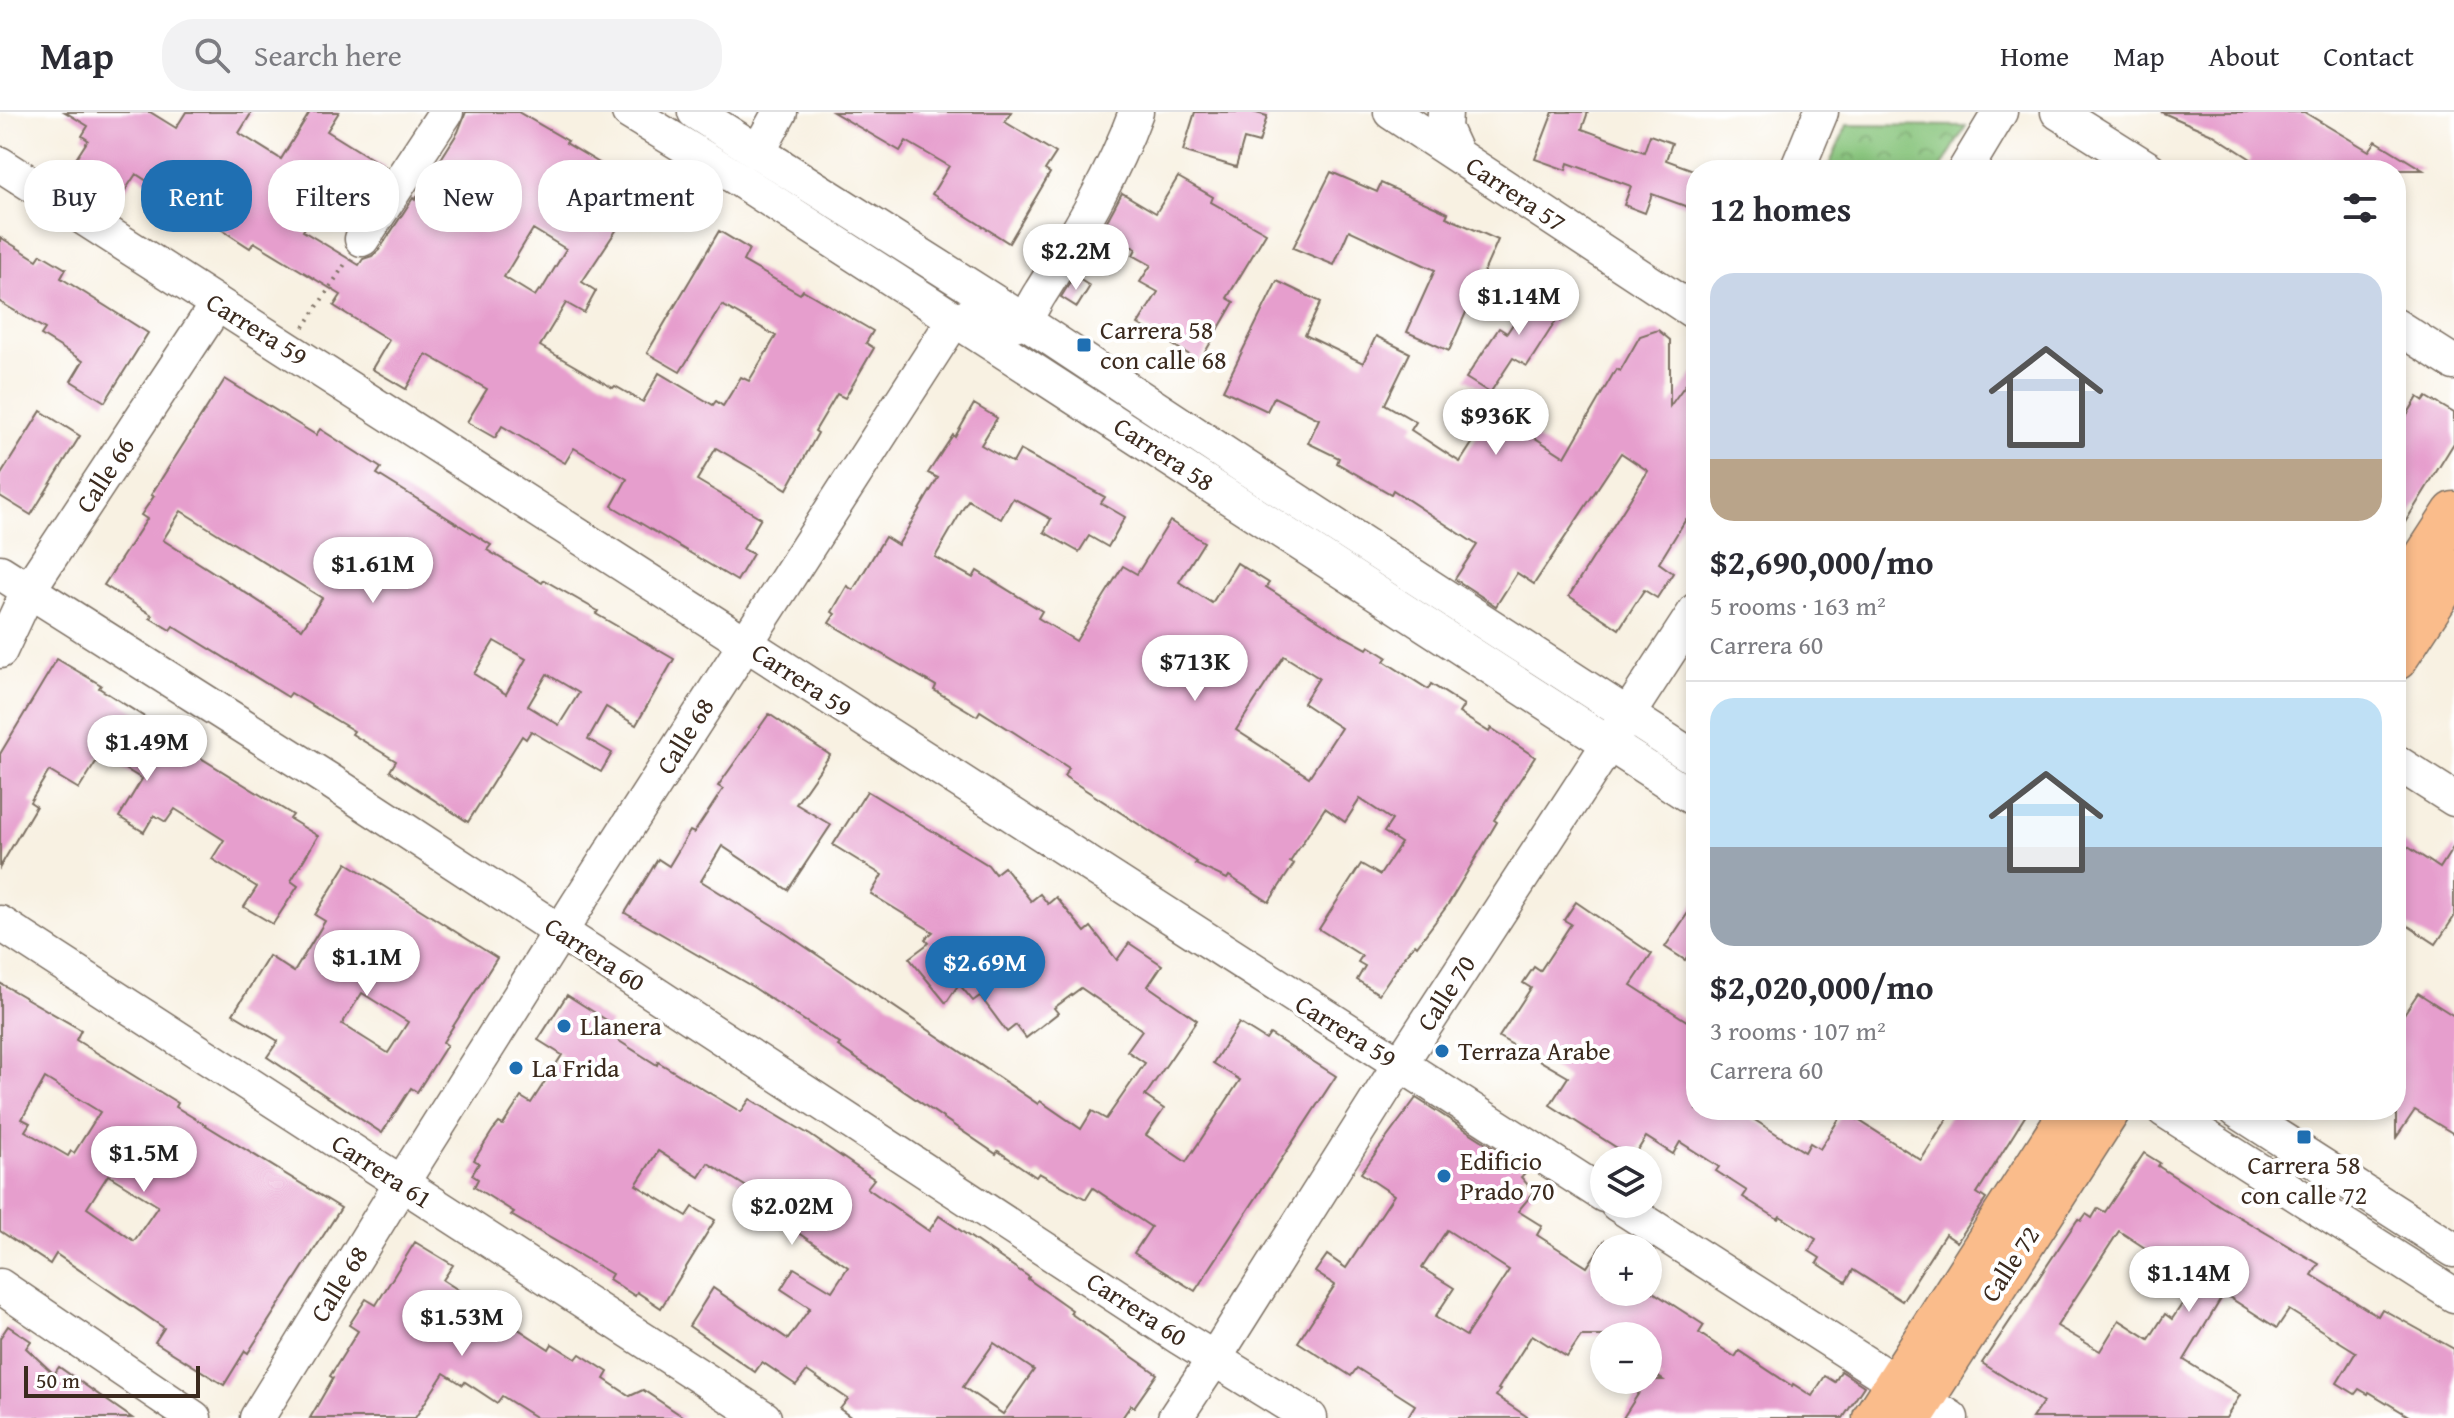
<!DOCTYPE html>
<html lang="en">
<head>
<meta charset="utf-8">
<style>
  :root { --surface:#fff; --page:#f2f2f3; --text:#2b2b33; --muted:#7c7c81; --line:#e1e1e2; --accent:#1f6fb2 }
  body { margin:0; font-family:"Gentium Book Plus",serif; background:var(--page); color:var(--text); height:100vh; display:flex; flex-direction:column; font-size:30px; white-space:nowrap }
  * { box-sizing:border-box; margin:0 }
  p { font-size:26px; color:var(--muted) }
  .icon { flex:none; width:44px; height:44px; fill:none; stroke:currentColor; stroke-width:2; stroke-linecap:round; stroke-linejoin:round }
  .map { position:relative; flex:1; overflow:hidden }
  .drawer { position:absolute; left:1686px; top:48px; width:720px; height:960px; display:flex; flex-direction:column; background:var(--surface); border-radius:32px; box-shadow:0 4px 12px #0003 }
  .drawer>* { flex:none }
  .banner { position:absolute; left:24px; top:48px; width:760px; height:72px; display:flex; gap:16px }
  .fabs { position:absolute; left:1590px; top:1034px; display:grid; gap:16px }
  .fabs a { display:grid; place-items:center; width:72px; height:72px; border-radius:50%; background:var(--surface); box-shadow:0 4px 12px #0003; font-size:40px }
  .scale { position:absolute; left:24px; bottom:20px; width:176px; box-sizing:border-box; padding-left:8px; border:4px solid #3b2a1e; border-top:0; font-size:22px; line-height:28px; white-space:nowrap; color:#3b2a1e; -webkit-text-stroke:6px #fff; paint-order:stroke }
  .price { position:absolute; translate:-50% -68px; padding:0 18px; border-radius:28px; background:#fff; color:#222; font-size:26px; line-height:52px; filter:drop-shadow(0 2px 4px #0008) }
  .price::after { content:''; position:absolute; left:50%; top:48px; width:24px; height:18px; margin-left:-12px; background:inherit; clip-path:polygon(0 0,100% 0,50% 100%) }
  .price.current { background:var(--accent); color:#fff }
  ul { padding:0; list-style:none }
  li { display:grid; align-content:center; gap:16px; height:424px; padding:0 24px }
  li+li { border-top:2px solid var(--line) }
  li span { display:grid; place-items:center; height:248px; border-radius:24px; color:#555 }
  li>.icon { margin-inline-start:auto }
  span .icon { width:144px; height:144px; fill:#fffc; stroke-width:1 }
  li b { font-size:34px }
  h2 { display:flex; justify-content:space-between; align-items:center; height:96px; padding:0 24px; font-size:34px }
  .tag { padding:0 28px; border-radius:32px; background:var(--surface); box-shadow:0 4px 12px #0003; font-size:28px; line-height:72px }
  .tag.current { background:var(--accent); color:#fff }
  header { display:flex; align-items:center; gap:48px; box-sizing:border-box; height:112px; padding:0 40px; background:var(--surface); border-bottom:2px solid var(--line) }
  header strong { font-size:38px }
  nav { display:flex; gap:44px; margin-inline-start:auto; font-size:28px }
  .search { width:560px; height:72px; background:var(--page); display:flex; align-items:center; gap:20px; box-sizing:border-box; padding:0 28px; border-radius:32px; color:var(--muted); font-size:30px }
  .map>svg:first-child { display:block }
  .park { fill:url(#park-crowns); stroke:#61774c; stroke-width:2 }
  .building { fill:#e69ecd; fill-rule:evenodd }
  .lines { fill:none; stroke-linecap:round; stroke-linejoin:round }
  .minor-casing { stroke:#7d7063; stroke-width:37 }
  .major-casing { stroke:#7d7063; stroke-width:45 }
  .path { stroke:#7d7063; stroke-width:4; stroke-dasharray:2 6; stroke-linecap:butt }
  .minor { stroke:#fff; stroke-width:34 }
  .major { stroke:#fabc8b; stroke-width:42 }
  .poi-dot { fill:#1f6fb2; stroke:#fff; stroke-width:3 }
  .labels { text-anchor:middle; stroke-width:8; stroke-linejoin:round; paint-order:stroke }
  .street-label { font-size:26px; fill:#3b2a1e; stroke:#fff }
  .poi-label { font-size:26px; fill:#3b2a1e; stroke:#fff; text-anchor:start }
</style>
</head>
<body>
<header>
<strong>Map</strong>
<div class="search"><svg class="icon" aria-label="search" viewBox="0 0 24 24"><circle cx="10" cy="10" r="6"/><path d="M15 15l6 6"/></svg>Search here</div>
<nav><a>Home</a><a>Map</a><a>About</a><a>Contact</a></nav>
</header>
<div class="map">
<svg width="2454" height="1306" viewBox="0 0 2454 1306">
  <defs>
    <pattern id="park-crowns" width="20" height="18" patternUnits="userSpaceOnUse" patternTransform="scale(2)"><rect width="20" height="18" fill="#87c47b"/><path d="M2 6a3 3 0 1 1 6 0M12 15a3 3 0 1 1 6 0" fill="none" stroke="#709f64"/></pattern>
  </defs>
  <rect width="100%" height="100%" fill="#fff"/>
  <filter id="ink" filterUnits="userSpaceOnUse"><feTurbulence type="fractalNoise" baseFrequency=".0125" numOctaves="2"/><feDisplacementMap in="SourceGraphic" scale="16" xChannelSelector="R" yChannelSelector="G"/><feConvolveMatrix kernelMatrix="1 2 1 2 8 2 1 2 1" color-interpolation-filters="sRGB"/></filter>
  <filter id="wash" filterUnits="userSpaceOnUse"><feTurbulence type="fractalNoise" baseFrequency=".006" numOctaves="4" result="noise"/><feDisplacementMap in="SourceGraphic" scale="32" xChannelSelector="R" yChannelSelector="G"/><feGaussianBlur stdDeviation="1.8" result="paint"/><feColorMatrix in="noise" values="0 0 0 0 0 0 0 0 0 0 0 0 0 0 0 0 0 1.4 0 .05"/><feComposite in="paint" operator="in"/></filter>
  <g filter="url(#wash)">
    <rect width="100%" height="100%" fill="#f8f1e2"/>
    <polygon class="park" points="1847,13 1966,14 1940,58 1827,58"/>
    <g id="blocks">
      <g class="building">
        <path d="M65,0h85l26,16 10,-16h66l-13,21 42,26 29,-47h29l-12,19 58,36 -24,38 -30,-18 -28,44 56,34 4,-6 9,-3 7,-6 34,-52 2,2 43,-68 8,-20h52l50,29 -2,2 60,36 -5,8 11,7 -9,13 6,4 -47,71 14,9 -12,22 -18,-10 -26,43 73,42 2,-2 28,16 16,-29 54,32 3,-4 7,5 18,-29 8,4 27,-45 -54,-31 -42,67 -33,-19 72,-122 30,18 -6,12 57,33 3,-4 70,41 -7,12 8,5 -29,50 -8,-4 -22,37 3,2 -31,56 -71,-41 -19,32 64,38 -18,31 10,5 -16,27 -125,-75 15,-27 -53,-31 -9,15 -63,-37 -7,12 -28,-16 20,-33 -61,-35 -20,35 -34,-20 17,-29 -55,-34 7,-11 -87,-53 -4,6 -114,-74 -12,18 -50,-30 14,-22 -6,-4 6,-10zM533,117l33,20 -25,42 -2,-1 -4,6 -31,-19z"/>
        <polygon points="833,0 1011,0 1005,10 1056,41 1045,58 1050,61 1009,131 932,82 949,54 906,29 900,39"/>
        <polygon points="1195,0 1253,0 1267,4 1259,31 1244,27 1236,55 1183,39"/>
        <polygon points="1553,0 1588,0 1582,17 1644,40 1650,23 1672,31 1666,48 1696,59 1696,98 1652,82 1645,101 1624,93 1631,74 1568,51 1566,58 1535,47"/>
        <polygon points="2161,0 2304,0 2369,39 2376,29 2423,58 2245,58 2251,47 2212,22"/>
        <polygon points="1331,60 1377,80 1381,71 1448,101 1446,105 1498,128 1449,239 1407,220 1435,158 1349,118 1334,153 1293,136"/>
        <polygon points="1178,65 1213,85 1211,90 1266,121 1227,186 1234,190 1200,249 1138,212 1158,180 1140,170 1151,153 1133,143 1136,137 1102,118 1122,81 1156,101"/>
        <polygon points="0,125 37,148 41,142 66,157 61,166 148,221 105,290 71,269 83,249 41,223 45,217 0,190"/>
        <polygon points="1074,164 1090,174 1077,195 1061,185"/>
        <polygon points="1542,168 1567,183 1557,198 1561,201 1527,254 1513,246 1490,281 1466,266 1499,216 1507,221"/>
        <polygon points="1277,169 1321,190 1305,223 1363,251 1376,224 1410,241 1385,292 1416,310 1411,318 1460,350 1497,293 1519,307 1515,313 1565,345 1616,257 1620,259 1640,224 1658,218 1670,228 1670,294 1696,258 1696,413 1686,407 1659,451 1673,461 1657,486 1644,478 1619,517 1569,484 1648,359 1621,341 1534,472 1517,461 1496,494 1455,467 1477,433 1393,378 1391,382 1337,351 1339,346 1308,331 1319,307 1274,285 1267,299 1223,278"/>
        <path d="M225,267l91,56 4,-6 61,39 -4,6 114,71 -4,5 55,33 2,-3 54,31 -2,3 78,45 -38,66 -30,-18 -18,32 24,14 -11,19 -70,-41 -5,8 -4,-3 -54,86 -78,-51 6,-10 -44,-27 2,-3 -63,-38 -3,4 -115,-71 -3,4 -20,-12 2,-3 -48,-30 43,-66 -6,-4 13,-19 -3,-1zM181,399l141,87 -20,31 -139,-89zM494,529l32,18 -20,35 -32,-20zM547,562l32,19 -20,32 -31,-19z"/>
        <polygon points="2418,285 2424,289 2427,285 2454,301 2454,331 2396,425 2396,321"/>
        <path d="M974,292l23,14 -16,27 32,18 7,-13 85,47 -4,6 24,14 -17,30 -19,-11 -10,16 -35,-20 7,-13 -38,-21 -12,21 -33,-19 -33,57 38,21 4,-7 65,40 -4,7 38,23 47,-75 14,8 33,-53 34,21 -25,40 33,21 25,-40 32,20 -3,4 79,50 22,12 2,-3 18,11 -3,4 44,28 3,-5 33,21 -5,8 30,19 2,-4 44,29 -41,63 3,2 -50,84 -30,40 -2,-2 -11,13 -25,37 -22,-14 8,-14 -7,-4 4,-6 -43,-27 42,-65 19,11 21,-32 -17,-11 8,-12 -32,-21 -15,23 -20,-14 -35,54 4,2 -25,38 -40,-26 -2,3 -32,-15 2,-2 -133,-86 5,-8 -54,-35 -35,-22 -3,5 -43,-26 2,-4 -107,-63 6,-9 -3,-2 15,-26 6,4 32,-53 13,8 40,-67 -10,-5 25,-38 2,2zM1284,544l35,22 -16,25 38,25 -32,49 -73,-47z"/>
        <polygon points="41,299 80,324 31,403 0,384 0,364"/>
        <polygon points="57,547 101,573 99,576 157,613 154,617 293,703 290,707 318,724 291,769 298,774 273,812 244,795 257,775 212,747 224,728 175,697 166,710 154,703 144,720 119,705 142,667 101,642 79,677 49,659 30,690 36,694 0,755 0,642"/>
        <polygon points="769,602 830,643 796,692 831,713 788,778 722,734 701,769 782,819 1038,992 1040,989 1081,1017 1092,999 1106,1007 1145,951 1127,939 1142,918 1081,876 1054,896 1058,901 1026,926 1016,913 1007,920 980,884 973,889 959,872 946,891 909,846 929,831 925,827 933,820 871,782 882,763 833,733 867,679 988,753 995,762 1004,755 1031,789 1040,782 1048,792 1056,785 1085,820 1091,815 1117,848 1129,831 1162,853 1148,874 1197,908 1145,984 1164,997 1146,1023 1186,1050 1240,968 1213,951 1239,911 1266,928 1270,922 1336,964 1195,1179 1134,1141 1151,1115 1093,1076 1086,1087 1039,1061 1036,1065 998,1039 996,1042 838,934 840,932 753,875 625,801 658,747 669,754 690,719 694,721 723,677 718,674"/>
        <polygon points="2396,727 2440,756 2454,734 2454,805 2436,832 2396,806"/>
        <path d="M347,751l150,95 -54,84 4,3 -30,47 -6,-4 -29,45 -115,-76 11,-16 -45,-27 36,-58 25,16 31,-51 -10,-6zM362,881l46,29 -20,31 -46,-29z"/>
        <polygon points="1696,789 1696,831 1685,848 1665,835"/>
        <polygon points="1576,790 1652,842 1631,873 1696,915 1696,998 1739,998 1805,1040 1810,1031 1820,1037 1844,999 1921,1048 1953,998 2029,998 1977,1081 1986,1087 1957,1130 1945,1122 1902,1189 1853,1158 1846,1170 1817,1151 1820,1146 1809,1139 1816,1127 1780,1104 1778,1107 1743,1085 1747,1079 1716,1059 1719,1055 1680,1030 1673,1042 1646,1025 1633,1046 1550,993 1568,965 1499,925 1531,876 1523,871 1534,855 1540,859 1571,812 1564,808"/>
        <path d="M0,871l81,47 -5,10 102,63 -2,4 165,101 -93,145 -3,-2 -21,34 -69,-43 9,-14 -108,-74 -6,10 -50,-33zM45,966l55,34 -26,41 -3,-2 -3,5 -43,-25 5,-8 -8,-4zM108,1063l50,31 -24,35 -47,-33z"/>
        <polygon points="2418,881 2454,904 2454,1022 2415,998 2396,1026 2396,914"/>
        <path d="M567,883l44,28 -6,9 52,33 1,-3 83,50 9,-13 60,36 64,44 -7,9 62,43 10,-15 90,61 -1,2 44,31 -2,3 87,61 -23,33 -3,-2 -9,13h-270l-12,-9 8,-10 -41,-28 -11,14 -34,-23 -7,10 -66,-46 24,-38 75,51 22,-31 -29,-19 13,-21 38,23 16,-24 -95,-65 5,-8 -50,-31 -9,14 -41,-26 -22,34 51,31 6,-9 22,13 -54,88 -24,-16 -2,4 -26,-17 3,-5 -101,-59 3,-3 -40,-25 4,-8 -6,-4 7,-12 -5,-3 19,-30 6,-7 4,2 18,-28 10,6 31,-48 -24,-15zM994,1231l40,27 -31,44 -40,-27z"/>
        <path d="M1416,986l112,72 -7,7 13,15 -16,19 24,15 -5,9 50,32 17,-26v51h49l51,33 -5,8 36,24 4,-6 53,35 1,-2 19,12 13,-20 10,6 6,-11 23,15 -21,32h-220l24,-38h16l-15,-10v-34h-67l-14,21 -35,-22 -34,54 2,1 -4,6 33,22h-122l8,-13 -58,-37 -6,8 -53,-34 37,-57 -20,-13 12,-17 19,13 48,-73 -33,-22zM1447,1118l62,40 -43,66 -31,-19 19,-29 -32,-20z"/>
        <path d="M2144,1041l16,10 -2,3 64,41 97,57 -7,11 66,41 4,-7 72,40v69h-42l-43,-26 -1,2 -9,-5 -4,5 -18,-11 19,-31 -67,-42 -12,18 -53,-34 -40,66 56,35 -14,23h-194l11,-16 -61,-39 96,-144 3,2 5,-7 6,4 6,-10 7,4zM2119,1119l78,51 -25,37 -7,-5 -16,25 -30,-19 -19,31 -43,-25z"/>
        <polygon points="415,1130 453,1153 443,1168 480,1192 549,1237 552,1232 576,1247 580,1242 608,1260 604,1267 630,1284 643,1278 685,1306 537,1306 502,1284 497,1291 465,1270 463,1273 444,1261 415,1306 310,1306 333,1266 330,1264 358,1219 349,1213 366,1187 376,1193"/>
        <polygon points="8,1214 31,1229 26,1236 54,1262 59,1255 132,1306 0,1306 0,1226"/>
      </g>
    </g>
  </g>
  <g filter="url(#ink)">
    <use href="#blocks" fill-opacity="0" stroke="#7d7063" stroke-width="2"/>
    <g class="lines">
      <defs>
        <g id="minor">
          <polyline points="629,0 735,65 1696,688"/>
          <polyline points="695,0 1023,208 1242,353 1696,647"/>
          <polyline points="1391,0 1696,201"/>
          <polyline points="1445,0 1444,16 1456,42"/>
          <polyline points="2058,0 2150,58"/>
          <polyline points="758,40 780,0"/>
          <polyline points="0,52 1604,1083"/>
          <polyline points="1797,58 1821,0"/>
          <polyline points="1965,58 2000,0"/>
          <polyline points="362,127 446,0"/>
          <polyline points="2396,214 2454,251"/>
          <polyline points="0,460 327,667 1179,1225 1310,1306"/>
          <polyline points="0,539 29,477 217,192"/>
          <polyline points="2396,650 2454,687"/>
          <polyline points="0,811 764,1306"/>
          <polyline points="2164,998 2454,1183"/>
          <polyline points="2236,998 2454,1138"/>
          <polyline points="1617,1092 1951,1306"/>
          <polyline points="0,1174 194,1306"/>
          <path d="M257,1306l144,-234 178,-282 375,-582c28,-12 48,12 66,2 9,-5 15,-22 21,-30 36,-57 72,-117 95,-180"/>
          <polyline points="1175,1306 1214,1247 1400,952 1696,498"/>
        </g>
        <g id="major">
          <polyline points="2396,490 2454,401"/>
          <polyline points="2396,547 2454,458"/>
          <polyline points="1874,1306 2072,998"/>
          <polyline points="1911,1306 2109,998"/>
        </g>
      </defs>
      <use href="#minor" class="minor-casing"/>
      <use href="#major" class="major-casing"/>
      <polyline class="path" points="304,215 347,149"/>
      <use href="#minor" class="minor"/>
      <use href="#major" class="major"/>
    </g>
  </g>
  <g class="poi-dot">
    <rect x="1076" y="225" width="16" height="16" rx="4"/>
    <circle cx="564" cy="914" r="8"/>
    <circle cx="1442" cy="939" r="8"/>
    <circle cx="516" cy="956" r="8"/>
    <rect x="2296" y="1017" width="16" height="16" rx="4"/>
    <circle cx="1444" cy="1064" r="8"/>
  </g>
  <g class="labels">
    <g class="street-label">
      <text transform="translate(1516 82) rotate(34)" y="9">Carrera 57</text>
      <text transform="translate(257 217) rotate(32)" y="9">Carrera 59</text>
      <text transform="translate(1164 342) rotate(33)" y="9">Carrera 58</text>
      <text transform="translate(105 363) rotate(-57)" y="9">Calle 66</text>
      <text transform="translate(802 568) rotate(33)" y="9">Carrera 59</text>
      <text transform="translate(685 624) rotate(-58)" y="9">Calle 68</text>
      <text transform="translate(595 842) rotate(33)" y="9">Carrera 60</text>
      <text transform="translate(1446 881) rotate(-57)" y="9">Calle 70</text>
      <text transform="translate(1346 919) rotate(32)" y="9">Carrera 59</text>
      <text transform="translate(382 1059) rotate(33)" y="9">Carrera 61</text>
      <text transform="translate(2010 1152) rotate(-57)" y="9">Calle 72</text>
      <text transform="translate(339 1172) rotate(-58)" y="9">Calle 68</text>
      <text transform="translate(1137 1197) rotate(33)" y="9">Carrera 60</text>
    </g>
    <g class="poi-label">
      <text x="1100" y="227">Carrera 58<tspan x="1100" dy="30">con calle 68</tspan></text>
      <text x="580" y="923">Llanera</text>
      <text x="1458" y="948">Terraza Arabe</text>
      <text x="532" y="965">La Frida</text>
      <text x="1460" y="1058">Edificio<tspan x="1460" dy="30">Prado 70</tspan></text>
      <text x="2304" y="1062" text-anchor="middle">Carrera 58<tspan x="2304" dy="30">con calle 72</tspan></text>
    </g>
  </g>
</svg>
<div class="fabs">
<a><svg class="icon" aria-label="layers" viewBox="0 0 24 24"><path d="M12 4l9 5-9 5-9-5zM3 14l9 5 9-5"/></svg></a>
<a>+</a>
<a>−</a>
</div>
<div class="scale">50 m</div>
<b class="price" style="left:1076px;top:180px">$2.2M</b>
<b class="price" style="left:1519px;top:225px">$1.14M</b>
<b class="price" style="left:1496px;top:345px">$936K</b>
<b class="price" style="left:373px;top:493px">$1.61M</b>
<b class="price" style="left:1195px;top:591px">$713K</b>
<b class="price" style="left:147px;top:671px">$1.49M</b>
<b class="price" style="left:367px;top:886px">$1.1M</b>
<b class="price current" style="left:985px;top:892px">$2.69M</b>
<b class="price" style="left:144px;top:1082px">$1.5M</b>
<b class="price" style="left:792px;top:1135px">$2.02M</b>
<b class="price" style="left:2189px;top:1202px">$1.14M</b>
<b class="price" style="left:462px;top:1246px">$1.53M</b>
<div class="banner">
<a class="tag">Buy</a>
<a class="tag current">Rent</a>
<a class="tag">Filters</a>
<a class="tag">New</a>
<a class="tag">Apartment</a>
</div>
<section class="drawer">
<h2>12 homes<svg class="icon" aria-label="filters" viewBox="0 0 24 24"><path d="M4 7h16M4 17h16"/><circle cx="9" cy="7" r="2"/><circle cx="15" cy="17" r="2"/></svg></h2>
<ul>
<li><span style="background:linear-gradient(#c9d6e8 75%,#b9a48a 0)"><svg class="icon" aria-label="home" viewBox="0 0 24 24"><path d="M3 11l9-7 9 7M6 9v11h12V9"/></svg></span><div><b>$2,690,000/mo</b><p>5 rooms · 163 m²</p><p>Carrera 60</p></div></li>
<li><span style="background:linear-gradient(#bfe0f5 60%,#9aa5b1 0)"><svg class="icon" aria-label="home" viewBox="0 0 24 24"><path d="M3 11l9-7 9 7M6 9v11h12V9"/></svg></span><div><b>$2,020,000/mo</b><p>3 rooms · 107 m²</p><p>Carrera 60</p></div></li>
</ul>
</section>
</div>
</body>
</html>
